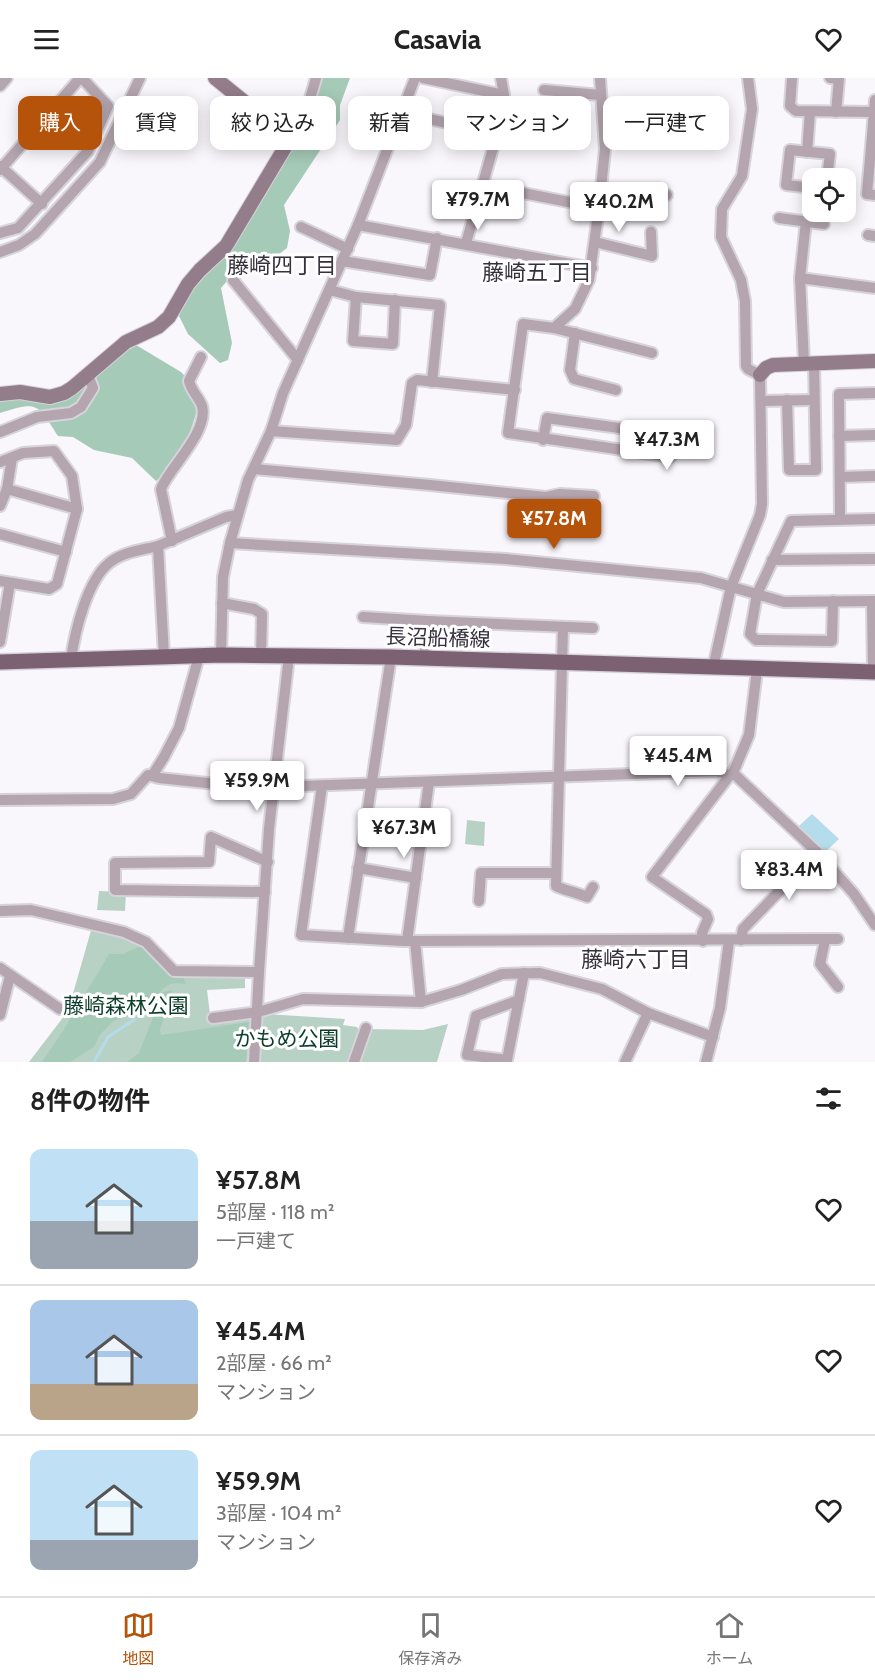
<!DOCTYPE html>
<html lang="ja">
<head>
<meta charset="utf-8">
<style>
  :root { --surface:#fff; --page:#f6f6f6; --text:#222; --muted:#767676; --line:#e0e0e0; --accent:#b45309 }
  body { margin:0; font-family:Cabin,"Noto Sans JP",sans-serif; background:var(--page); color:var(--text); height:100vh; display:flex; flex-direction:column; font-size:22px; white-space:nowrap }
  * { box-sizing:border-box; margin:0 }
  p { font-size:20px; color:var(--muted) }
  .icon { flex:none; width:33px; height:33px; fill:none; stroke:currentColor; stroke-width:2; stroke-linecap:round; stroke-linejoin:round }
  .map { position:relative; height:984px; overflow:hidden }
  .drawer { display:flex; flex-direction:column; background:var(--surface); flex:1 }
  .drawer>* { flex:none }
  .banner { position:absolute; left:18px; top:18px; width:840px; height:54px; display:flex; gap:12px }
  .tools { position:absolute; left:802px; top:90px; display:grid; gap:12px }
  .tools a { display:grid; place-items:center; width:54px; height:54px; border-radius:12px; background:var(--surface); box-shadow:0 3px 15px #0003; font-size:30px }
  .price { position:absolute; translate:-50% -51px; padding:0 14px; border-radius:6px; background:#fff; color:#222; font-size:20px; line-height:39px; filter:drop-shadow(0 2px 3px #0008) }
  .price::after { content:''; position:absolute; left:50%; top:36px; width:18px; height:14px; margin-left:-9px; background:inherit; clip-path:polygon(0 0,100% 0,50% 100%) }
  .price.current { background:var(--accent); color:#fff }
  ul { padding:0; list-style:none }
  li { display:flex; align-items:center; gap:18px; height:150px; padding:0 30px }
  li+li { border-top:2px solid var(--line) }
  li span { display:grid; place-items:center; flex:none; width:168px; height:120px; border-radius:12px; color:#555 }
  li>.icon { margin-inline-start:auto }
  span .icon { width:72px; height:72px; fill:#fffc; stroke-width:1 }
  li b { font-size:26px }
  h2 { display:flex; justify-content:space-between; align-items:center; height:72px; padding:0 30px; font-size:26px }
  .pill { padding:0 21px; border-radius:12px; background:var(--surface); box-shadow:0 3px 15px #0003; font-size:21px; line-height:54px }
  .pill.current { background:var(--accent); color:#fff }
  header { display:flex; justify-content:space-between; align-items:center; height:78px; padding:0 30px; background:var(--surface); font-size:27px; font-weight:800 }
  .tab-bar { display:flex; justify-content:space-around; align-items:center; height:84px; border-top:2px solid var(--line); background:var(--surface); font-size:16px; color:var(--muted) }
  .tab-bar a { display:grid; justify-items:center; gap:3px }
  .tab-bar .current { color:var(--accent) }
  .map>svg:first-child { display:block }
  .green { fill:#b7d2c5 }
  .forest { fill:#a6cab8 }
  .water { fill:#b4dceb }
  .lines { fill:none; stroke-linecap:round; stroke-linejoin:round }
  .stream { stroke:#b4dceb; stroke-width:3 }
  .street-casing { stroke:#d6d3da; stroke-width:14 }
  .secondary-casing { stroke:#d6d3da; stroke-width:16 }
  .primary-casing { stroke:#d6d3da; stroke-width:18 }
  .street { stroke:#b4a5ae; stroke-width:10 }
  .secondary { stroke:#937d8a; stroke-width:14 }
  .primary { stroke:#7b6171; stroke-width:15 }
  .labels { text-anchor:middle; stroke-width:6; stroke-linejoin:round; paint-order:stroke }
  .street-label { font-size:21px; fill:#36313d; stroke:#fff }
  .park-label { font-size:21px; fill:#0c3d2b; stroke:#fff }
  .neighbourhood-label { font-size:22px; fill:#36313d; stroke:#fff }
</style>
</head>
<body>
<header><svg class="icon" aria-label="menu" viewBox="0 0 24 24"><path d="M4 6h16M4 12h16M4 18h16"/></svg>Casavia<svg class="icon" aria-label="heart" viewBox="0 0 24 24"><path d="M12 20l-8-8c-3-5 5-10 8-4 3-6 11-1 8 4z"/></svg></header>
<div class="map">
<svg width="875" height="984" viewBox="0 0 875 984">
  <rect width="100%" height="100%" fill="#f9f6fc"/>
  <g class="green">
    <polygon points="467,742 485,744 484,768 465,766"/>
    <polygon points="99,813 126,814 125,833 97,832"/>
    <polygon points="92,849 146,866 175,895 245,900 245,910 207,912 211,945 254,940 252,984 29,984 68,933"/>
    <polygon points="266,936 345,941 343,947 357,949 361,957 352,984 257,984 260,939"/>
    <polygon points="448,946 437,984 357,984 368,951 423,952"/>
  </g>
  <g class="forest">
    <polygon points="322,0 350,0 340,27 340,42 284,127 290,153 287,170 270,183 233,196 221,210 232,265 228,282 220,285 188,256 179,238 184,219 308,40"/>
    <path d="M136,267l45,27 20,21c-7,33 -18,67 -45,88l-24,-23 -38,-8 -21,-13 -15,-1c-21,-33 -20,-35 -58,-23v-15l25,-2 27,5z"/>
    <path d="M143,867l21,24 19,8 3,7c-20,-3 -22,3 -33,18l-9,1 -12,11 -19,7 -14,15 -5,11 -24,15h-28l21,-31 46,-77h14z"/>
    <polygon points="172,912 160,952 161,957 249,944 246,984 127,984 139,975 163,914"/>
  </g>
  <polygon class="water" points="812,736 839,761 825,774 799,748"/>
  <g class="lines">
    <polyline class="stream" points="94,984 108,959 135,941"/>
    <defs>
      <g id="street">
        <polyline points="423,0 504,17"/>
        <polyline points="792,0 790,28 796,33 875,34"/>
        <polyline points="830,0 839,1 836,34"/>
        <polyline points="0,8 7,0"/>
        <polyline points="544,12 600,17"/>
        <polyline points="875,22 867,116 875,117"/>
        <polyline points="402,35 497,56"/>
        <polyline points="290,61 305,38 316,0"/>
        <polyline points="807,74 810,34"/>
        <polyline points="0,88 42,126"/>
        <polyline points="0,92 80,0"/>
        <polyline points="482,107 599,130"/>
        <polyline points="601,110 667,117"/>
        <polyline points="813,110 786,107 790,72 830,76 827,100"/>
        <polyline points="779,140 824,146"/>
        <polyline points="358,147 592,190"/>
        <polyline points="301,149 348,171"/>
        <polyline points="0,155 18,150 88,73 108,28 82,0"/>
        <polyline points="868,157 875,158"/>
        <polyline points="595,164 652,178 651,154"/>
        <polyline points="466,165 497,56 504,17 501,0"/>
        <polyline points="0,174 19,167 35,156 100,84 140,0"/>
        <polyline points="342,183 430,197 437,160"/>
        <polyline points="800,200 875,210"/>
        <polyline points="233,202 298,282"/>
        <polyline points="330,212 356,219 440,227 432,304"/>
        <polyline points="356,219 353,263 393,266 395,222"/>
        <polyline points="554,250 652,275"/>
        <polyline points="575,255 570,292 574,301 616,312"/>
        <polyline points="804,285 800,200 806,143"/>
        <polyline points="787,322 789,392 816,392 814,285"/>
        <polyline points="761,323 814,322"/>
        <polyline points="271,353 397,362 406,347 412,305 417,302 515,312"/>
        <polyline points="0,354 37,339 71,335 81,329 93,310 88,297"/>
        <polyline points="839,358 875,357"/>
        <polyline points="543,362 547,340 670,357 679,369 670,379 508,355 523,246 554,250 575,231 589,202 599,130 605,71 600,0"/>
        <polyline points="0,384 23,375 54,373 72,398 77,431 57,506 49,511 0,503"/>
        <polyline points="254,391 430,407 546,419 560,416 594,418"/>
        <polyline points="840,399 875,398"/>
        <polyline points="7,411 77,431"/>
        <polyline points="0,428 7,411 12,380"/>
        <polyline points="840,441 839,316 875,315"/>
        <polyline points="0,456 66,474"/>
        <path d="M172,463l-11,-52c8,-21 48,-57 41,-83 -3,-9 -11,-15 -13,-25l12,-24"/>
        <polyline points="230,465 506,481 701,500 784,524 875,523"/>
        <polyline points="772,482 875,481"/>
        <polyline points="833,523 832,563 756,562 750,556 757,516 791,443 875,441"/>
        <polyline points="872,523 873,594"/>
        <polyline points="222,525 254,531 262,536 261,578"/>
        <polyline points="363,539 428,543"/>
        <path d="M563,549l-7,259c10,5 20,6 31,11l6,-10"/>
        <polyline points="0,564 10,505"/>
        <polyline points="221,577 223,499 230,465 248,402 271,353 283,315 358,147 415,0"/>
        <polyline points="164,578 158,468 226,439 237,437"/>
        <path d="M71,581c4,-28 16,-78 38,-96 13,-11 33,-13 49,-17"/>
        <polyline points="424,581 428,543 593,550"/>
        <polyline points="713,590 731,509 760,437 762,426 760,297 748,291 746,288 745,223 741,202 721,159 722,131 742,98 752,31 748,0"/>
        <polyline points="733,695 749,657 757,592"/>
        <polyline points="152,698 164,679 179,650 199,578"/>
        <polyline points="322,708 301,857 403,863 838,861"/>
        <polyline points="274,709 716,693 730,697 733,695 817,774 854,816 875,847"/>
        <polyline points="0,722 113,721 131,716 148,697 159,700 274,712"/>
        <polyline points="358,790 416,800"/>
        <polyline points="265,814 115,812 115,785 209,784 211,759 268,784"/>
        <polyline points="479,823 481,795 555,795"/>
        <polyline points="0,833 31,832 124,854 146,864 174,893 259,894 254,984"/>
        <polyline points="348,860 391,579"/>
        <polyline points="741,862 743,851 817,774"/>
        <polyline points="825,862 820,886 838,909"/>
        <polyline points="407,863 429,704"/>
        <polyline points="415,863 421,924"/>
        <polyline points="703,863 702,855 708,841 706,836 652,799 730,697"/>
        <polyline points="0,890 60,931"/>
        <polyline points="259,894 269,751 289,578"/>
        <polyline points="519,922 476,938 467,977 507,982 524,895"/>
        <polyline points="0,937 10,898"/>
        <polyline points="213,940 258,934 303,921 421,924 461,912 502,896 540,895 602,911 648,935 713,959"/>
        <polyline points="354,984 366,950"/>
        <polyline points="625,984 648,935"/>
        <polyline points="706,984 720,930 729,863"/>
      </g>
      <g id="secondary">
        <polyline points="760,297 766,290 773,287 875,283"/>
        <polyline points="0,316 20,314 50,319 64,315 72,310 126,264 158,249 169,239 188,206 200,192 226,168 290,61 215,0"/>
      </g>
      <polyline id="primary" points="0,584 221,577 391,579 875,594"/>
    </defs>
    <use href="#street" class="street-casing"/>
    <use href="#secondary" class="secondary-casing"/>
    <use href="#primary" class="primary-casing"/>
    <use href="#street" class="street"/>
    <use href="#secondary" class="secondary"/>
    <use href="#primary" class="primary"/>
  </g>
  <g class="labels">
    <g class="street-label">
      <text transform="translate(438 560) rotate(2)" y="7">長沼船橋線</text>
    </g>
    <g class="park-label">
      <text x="126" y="935">藤崎森林公園</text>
      <text x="287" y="968">かもめ公園</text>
    </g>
    <g class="neighbourhood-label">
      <text x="282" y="195">藤崎四丁目</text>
      <text x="537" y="202">藤崎五丁目</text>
      <text x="636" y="889">藤崎六丁目</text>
    </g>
  </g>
</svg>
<div class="tools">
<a><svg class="icon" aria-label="locate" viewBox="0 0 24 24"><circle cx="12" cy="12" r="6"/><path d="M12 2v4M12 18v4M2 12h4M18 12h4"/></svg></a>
</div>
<b class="price" style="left:478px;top:153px">¥79.7M</b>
<b class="price" style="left:619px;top:155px">¥40.2M</b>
<b class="price" style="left:667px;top:393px">¥47.3M</b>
<b class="price current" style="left:554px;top:472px">¥57.8M</b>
<b class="price" style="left:678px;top:709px">¥45.4M</b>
<b class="price" style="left:257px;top:734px">¥59.9M</b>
<b class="price" style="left:404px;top:781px">¥67.3M</b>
<b class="price" style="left:789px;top:823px">¥83.4M</b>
<div class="banner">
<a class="pill current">購入</a>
<a class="pill">賃貸</a>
<a class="pill">絞り込み</a>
<a class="pill">新着</a>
<a class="pill">マンション</a>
<a class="pill">一戸建て</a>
</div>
</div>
<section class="drawer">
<h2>8件の物件<svg class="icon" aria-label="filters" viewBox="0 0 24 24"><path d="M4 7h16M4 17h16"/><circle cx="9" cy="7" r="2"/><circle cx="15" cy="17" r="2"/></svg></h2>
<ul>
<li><span style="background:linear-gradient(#bfe0f5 60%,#9aa5b1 0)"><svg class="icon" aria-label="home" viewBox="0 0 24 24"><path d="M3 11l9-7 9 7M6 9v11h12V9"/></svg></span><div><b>¥57.8M</b><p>5部屋 · 118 m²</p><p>一戸建て</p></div><svg class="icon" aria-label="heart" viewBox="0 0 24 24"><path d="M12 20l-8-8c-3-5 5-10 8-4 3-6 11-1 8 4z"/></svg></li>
<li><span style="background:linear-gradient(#a9c7e8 70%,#b9a48a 0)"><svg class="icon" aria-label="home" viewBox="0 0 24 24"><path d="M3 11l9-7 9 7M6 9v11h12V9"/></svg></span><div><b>¥45.4M</b><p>2部屋 · 66 m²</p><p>マンション</p></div><svg class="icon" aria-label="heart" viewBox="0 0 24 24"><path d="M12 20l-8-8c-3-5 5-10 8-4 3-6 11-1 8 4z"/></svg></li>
<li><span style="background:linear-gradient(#bfe0f5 75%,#9aa5b1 0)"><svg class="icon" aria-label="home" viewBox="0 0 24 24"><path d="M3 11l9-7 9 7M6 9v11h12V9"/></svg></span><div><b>¥59.9M</b><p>3部屋 · 104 m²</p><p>マンション</p></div><svg class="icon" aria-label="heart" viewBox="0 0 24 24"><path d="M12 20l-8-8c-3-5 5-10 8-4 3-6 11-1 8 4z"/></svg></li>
</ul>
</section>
<nav class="tab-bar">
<a class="current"><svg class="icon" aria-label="map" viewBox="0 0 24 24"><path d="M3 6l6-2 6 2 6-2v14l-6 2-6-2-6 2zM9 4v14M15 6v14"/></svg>地図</a>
<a><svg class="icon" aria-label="saved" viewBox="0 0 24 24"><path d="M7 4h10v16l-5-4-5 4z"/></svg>保存済み</a>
<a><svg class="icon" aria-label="home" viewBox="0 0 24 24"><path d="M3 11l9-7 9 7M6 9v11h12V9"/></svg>ホーム</a>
</nav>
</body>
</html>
